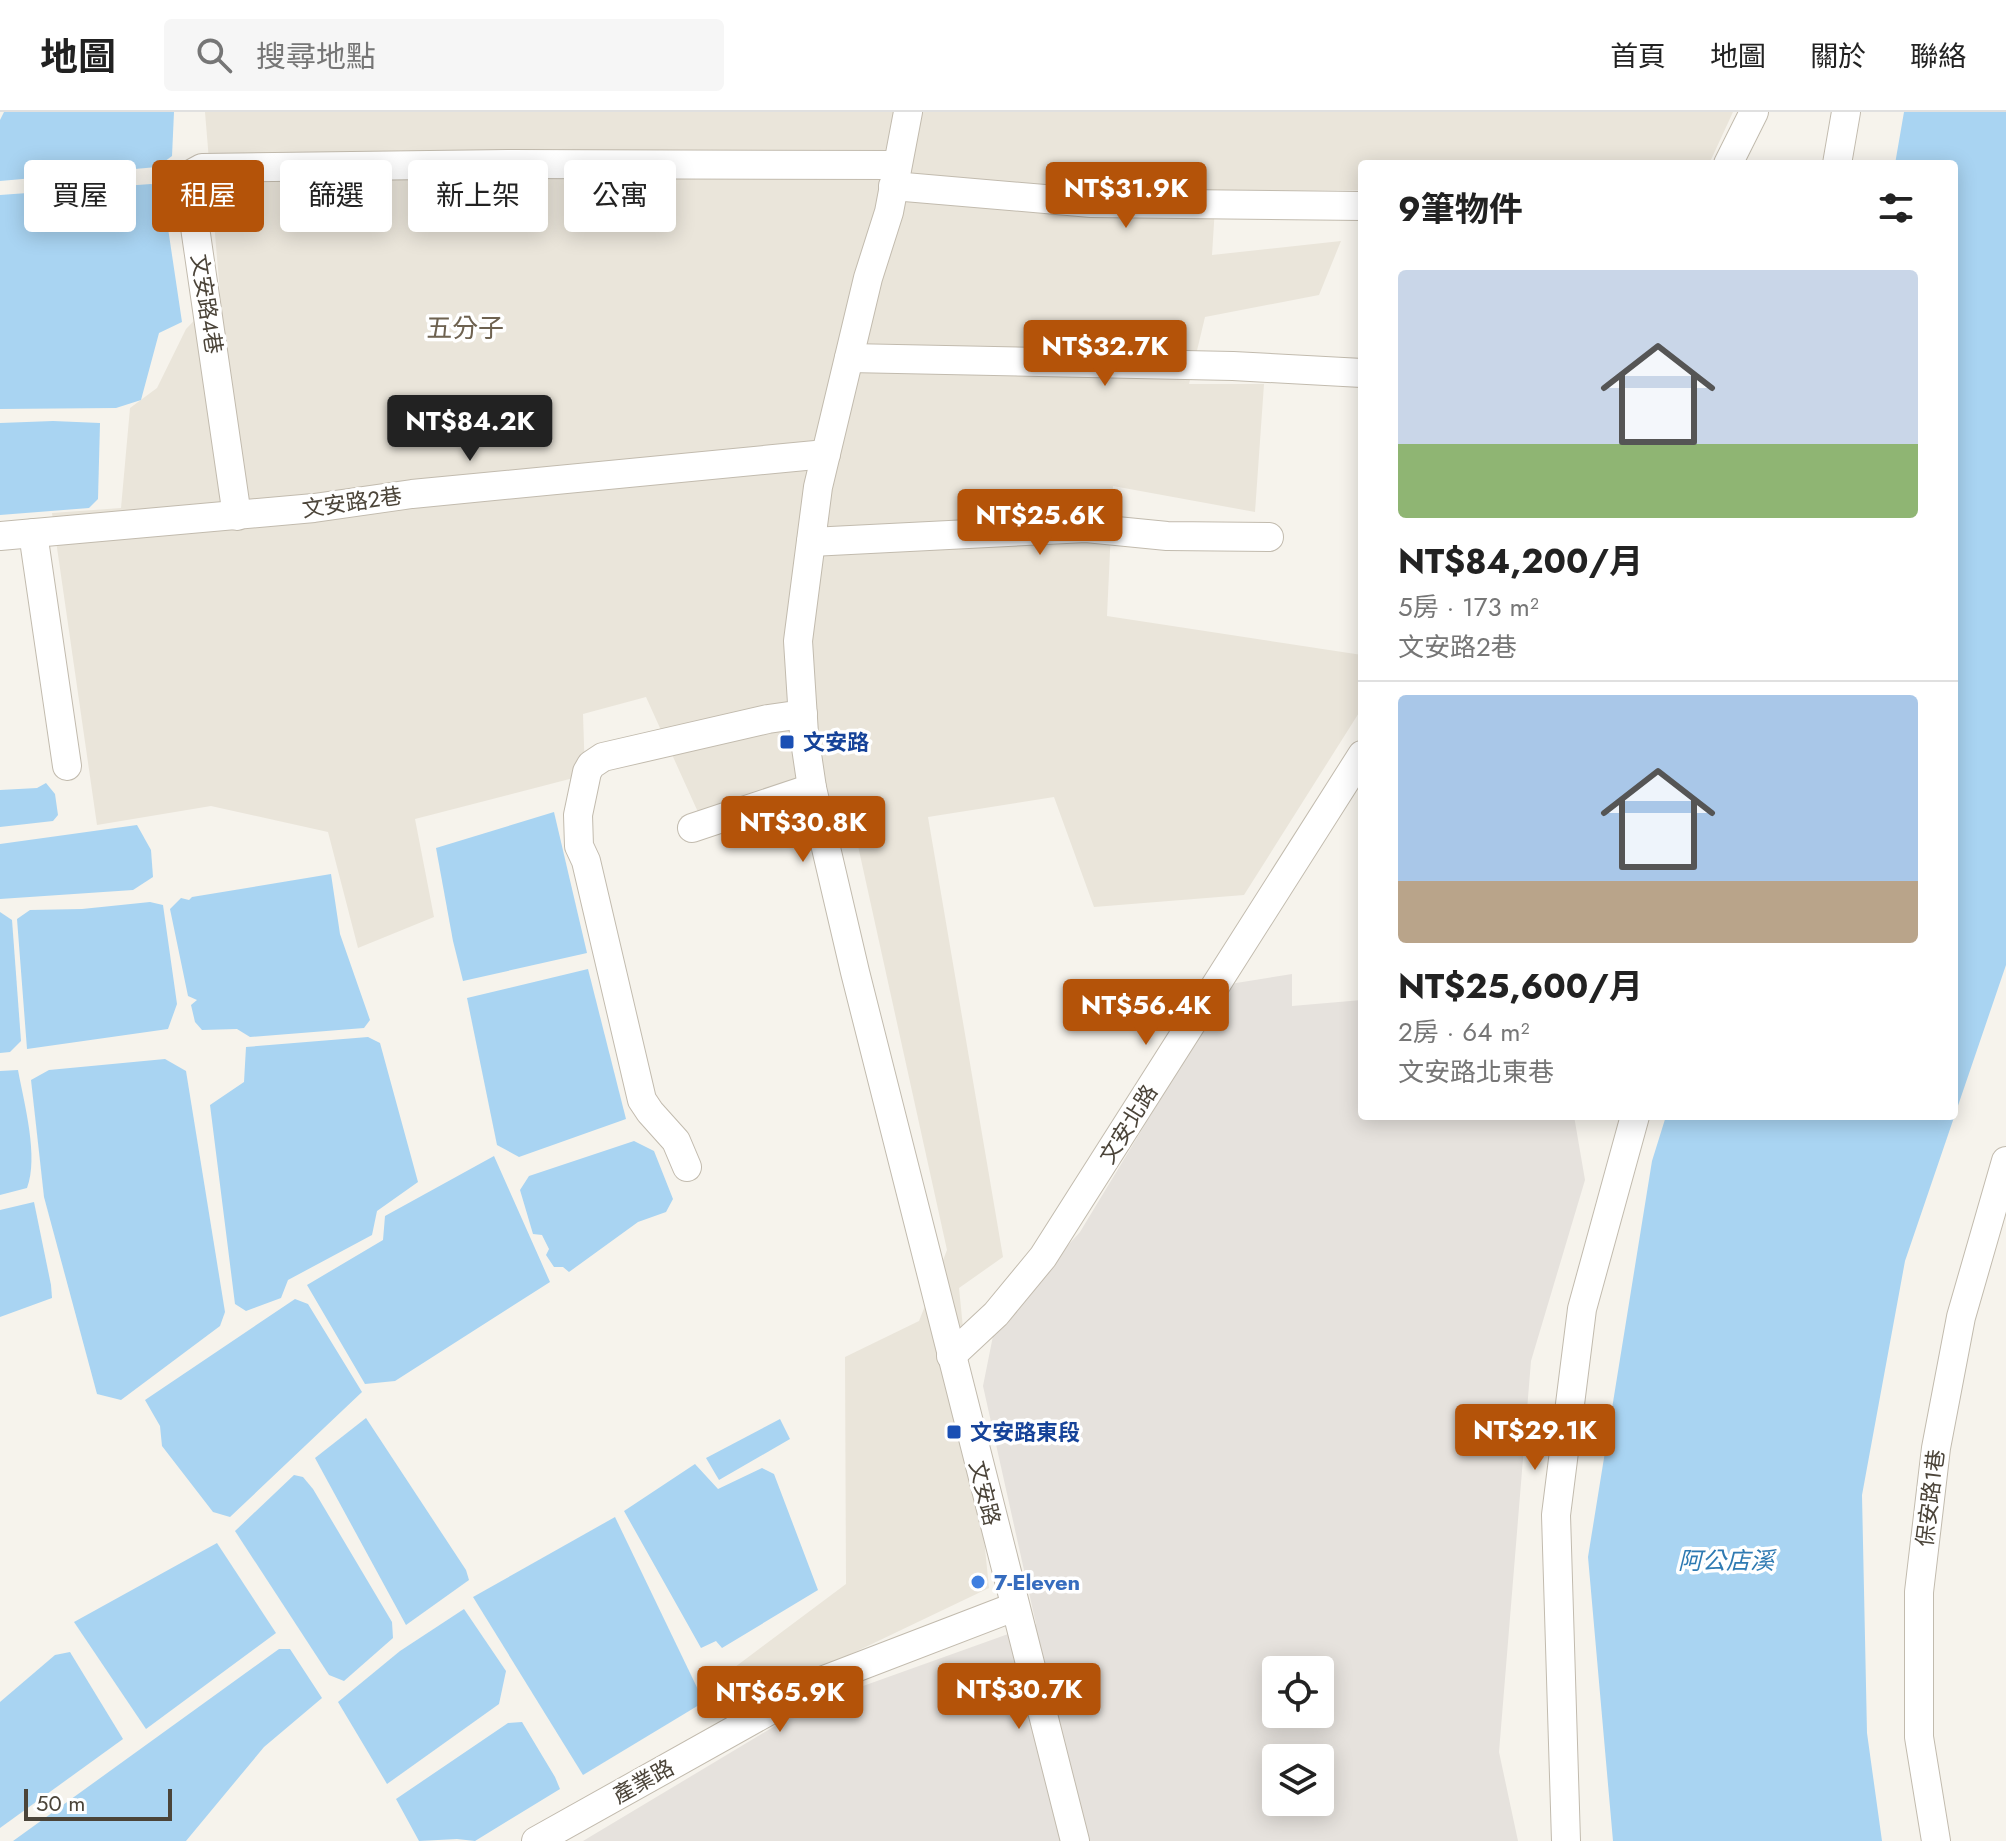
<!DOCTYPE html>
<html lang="zh-TW">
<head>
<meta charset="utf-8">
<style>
  :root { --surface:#fff; --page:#f6f6f6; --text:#222; --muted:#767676; --line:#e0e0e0; --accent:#b45309 }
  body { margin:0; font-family:Jost,"Noto Sans TC",sans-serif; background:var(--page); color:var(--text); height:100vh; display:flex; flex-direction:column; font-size:30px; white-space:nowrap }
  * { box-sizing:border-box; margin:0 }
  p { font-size:26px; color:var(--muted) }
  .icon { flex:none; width:44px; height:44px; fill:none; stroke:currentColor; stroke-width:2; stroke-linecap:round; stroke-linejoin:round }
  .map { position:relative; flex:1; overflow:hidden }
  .drawer { position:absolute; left:1358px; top:48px; width:600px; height:960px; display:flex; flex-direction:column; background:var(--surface); border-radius:8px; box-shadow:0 4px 20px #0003 }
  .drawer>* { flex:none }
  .guide { position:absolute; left:24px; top:48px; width:760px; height:72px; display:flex; gap:16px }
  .tools { position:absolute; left:1262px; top:1544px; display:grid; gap:16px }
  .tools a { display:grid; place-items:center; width:72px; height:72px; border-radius:8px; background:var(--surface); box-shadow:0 4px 20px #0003; font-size:40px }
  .scale { position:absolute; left:24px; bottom:20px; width:148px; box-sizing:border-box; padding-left:8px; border:4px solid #4b4439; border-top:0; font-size:22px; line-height:28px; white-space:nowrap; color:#4b4439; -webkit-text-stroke:6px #fff; paint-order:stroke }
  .price { position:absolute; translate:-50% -68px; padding:0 18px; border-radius:8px; background:var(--accent); color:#fff; font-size:26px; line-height:52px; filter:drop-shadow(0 2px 4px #0008) }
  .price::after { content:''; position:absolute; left:50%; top:48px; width:24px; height:18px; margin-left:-12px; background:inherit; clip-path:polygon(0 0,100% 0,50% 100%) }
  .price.on { background:#222; color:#fff }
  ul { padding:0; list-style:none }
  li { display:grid; align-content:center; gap:16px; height:424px; padding:0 40px }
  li+li { border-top:2px solid var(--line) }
  li span { display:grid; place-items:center; height:248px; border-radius:8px; color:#555 }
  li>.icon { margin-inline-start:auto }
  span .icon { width:144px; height:144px; fill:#fffc; stroke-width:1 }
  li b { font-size:34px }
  h2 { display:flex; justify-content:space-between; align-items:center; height:96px; padding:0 40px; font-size:34px }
  .tag { padding:0 28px; border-radius:8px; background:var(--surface); box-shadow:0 4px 20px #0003; font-size:28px; line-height:72px }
  .tag.on { background:var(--accent); color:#fff }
  header { display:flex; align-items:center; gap:48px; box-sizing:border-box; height:112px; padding:0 40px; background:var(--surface); border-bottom:2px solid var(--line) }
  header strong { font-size:38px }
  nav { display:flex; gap:44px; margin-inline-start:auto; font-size:28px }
  .search { width:560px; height:72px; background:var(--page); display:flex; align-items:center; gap:20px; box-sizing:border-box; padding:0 28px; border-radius:8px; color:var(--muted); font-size:30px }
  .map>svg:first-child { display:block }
  .residential { fill:#eae5da }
  .industrial { fill:#e6e2dd; fill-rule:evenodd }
  .water { fill:#a9d4f2 }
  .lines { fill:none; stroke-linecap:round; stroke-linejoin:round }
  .minor-casing { stroke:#c2bbae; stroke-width:30 }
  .minor { stroke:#fff; stroke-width:28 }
  .transit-dot { fill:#1a4fb4; stroke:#fff; stroke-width:3 }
  .shop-dot { fill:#3f7fe0; stroke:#fff; stroke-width:3 }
  .labels { text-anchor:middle; stroke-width:7; stroke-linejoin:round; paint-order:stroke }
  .street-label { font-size:22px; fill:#4b4439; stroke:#fff }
  .transit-label { font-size:22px; font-weight:bold; fill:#164399; stroke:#fff; text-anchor:start }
  .shop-label { font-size:22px; font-weight:bold; fill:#366cbe; stroke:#fff; text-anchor:start }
  .water-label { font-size:24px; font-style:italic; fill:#2e7ab2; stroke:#fff }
  .quarter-label { font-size:26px; fill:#6e6250; stroke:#fff }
</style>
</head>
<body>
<header>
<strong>地圖</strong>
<div class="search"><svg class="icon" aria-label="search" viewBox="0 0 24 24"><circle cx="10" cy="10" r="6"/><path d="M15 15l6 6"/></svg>搜尋地點</div>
<nav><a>首頁</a><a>地圖</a><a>關於</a><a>聯絡</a></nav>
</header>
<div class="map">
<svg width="2006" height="1729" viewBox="0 0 2006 1729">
  <rect width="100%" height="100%" fill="#f6f3ec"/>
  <polygon class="residential" points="205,0 1733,0 1709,52 1362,52 1362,78 1216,79 1212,143 1341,129 1319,183 1205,205 1189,272 1264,272 1255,400 1113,374 1107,504 1362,543 1362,596 1244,783 1094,795 1054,685 928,705 1003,1145 959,1176 989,1476 738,1596 731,1558 846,1472 845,1245 919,1209 947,1138 849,693 707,720 646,585 583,602 585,663 415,707 434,805 358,836 328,720 211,694 97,713 52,401 121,396 130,296 157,276 186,217 220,182"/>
  <path class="industrial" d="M1292,862v32l70,-6v116h212l11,64 -54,181 -32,391 19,89h-935l227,-136 226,-81 -53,-238 12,-60 85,-94 150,-248zM1276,1558h44v44h-44zM1276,1646h44v44h-44z"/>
  <g class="water">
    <polygon points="4,0 174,0 172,44 157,55 0,69 0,8"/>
    <polygon points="1904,0 2006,0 2006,853 1905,1149 1862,1383 1867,1621 1882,1729 1613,1729 1588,1445 1652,1049 1666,1004 1954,1004 1954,52 1895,52"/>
    <polygon points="151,72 162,76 182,210 159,221 141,288 116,296 0,297 0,83"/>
    <polygon points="53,309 100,311 98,387 89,396 0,403 0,311"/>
    <polygon points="46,671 55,682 58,703 53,709 0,715 0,678 37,676"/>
    <polygon points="554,700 587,841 463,869 453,829 436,736"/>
    <polygon points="137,713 151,738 153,765 133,778 0,787 0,732"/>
    <polygon points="331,762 340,822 370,908 364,916 250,925 237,917 202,918 195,910 191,893 197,888 188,884 170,797 181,786 189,788 192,785"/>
    <polygon points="150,790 163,793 177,892 168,917 27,937 17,807 30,798 82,797"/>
    <polygon points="0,800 12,808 21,929 10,940 0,941"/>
    <polygon points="588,857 626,1007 519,1045 497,1033 467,886"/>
    <polygon points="368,925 380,931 418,1070 377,1099 372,1123 288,1168 281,1186 246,1199 235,1192 210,993 244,970 246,935"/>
    <polygon points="165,947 186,959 225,1200 220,1214 121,1288 97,1282 44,1085 31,968 49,958"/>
    <path d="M18,958c6,33 21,87 9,118l-27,7v-124z"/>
    <polygon points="634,1029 654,1039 673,1087 666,1100 638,1110 569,1160 563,1155 554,1155 546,1143 549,1137 542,1123 533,1122 520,1078 529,1064"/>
    <polygon points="494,1044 550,1170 395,1269 365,1272 307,1173 383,1128 385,1104"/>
    <polygon points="34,1090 51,1173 52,1186 0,1205 0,1098"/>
    <polygon points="295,1187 308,1192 362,1280 230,1405 213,1400 162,1334 160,1314 145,1288"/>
    <polygon points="366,1306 466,1458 469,1468 406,1513 315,1346"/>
    <polygon points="780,1307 790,1327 719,1368 706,1346"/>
    <polygon points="695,1352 718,1377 762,1356 774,1362 818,1478 722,1536 716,1529 701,1536 624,1399"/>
    <polygon points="294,1363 303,1365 313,1377 392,1510 393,1526 344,1569 329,1563 235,1419"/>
    <polygon points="615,1405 704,1590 583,1663 473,1485"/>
    <polygon points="217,1431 276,1521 146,1617 74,1510"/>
    <polygon points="464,1497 506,1559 499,1592 387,1672 338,1590 400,1539"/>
    <polygon points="279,1537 290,1537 322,1586 264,1635 186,1729 13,1729"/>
    <polygon points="70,1540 123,1627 0,1716 0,1590 55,1543"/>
    <polygon points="522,1610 555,1665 560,1677 475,1729 457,1727 419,1729 396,1687 508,1611"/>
  </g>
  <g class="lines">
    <defs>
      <g id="minor">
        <polyline points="908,0 889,100 868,166 818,375 798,529 804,622 812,676 855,860 1075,1729"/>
        <polyline points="1728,52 1754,0"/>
        <polyline points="1837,52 1846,0"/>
        <polyline points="893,74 1091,91 1362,94"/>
        <polyline points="849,246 1233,254 1362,261"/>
        <polyline points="237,404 189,74 191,62 202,56 508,52 897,53"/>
        <polyline points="33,421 67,654"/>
        <polyline points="0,424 314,396 412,382 826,342"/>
        <polyline points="811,430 1086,416 1167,424 1269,425"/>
        <polyline points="692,716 812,676"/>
        <polyline points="687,1055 676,1029 650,1000 642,988 586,749 579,734 578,703 587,660 591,653 603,645 768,607 803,602"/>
        <polyline points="951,1244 996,1202 1043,1145 1362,643"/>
        <polyline points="536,1729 824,1568 1014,1495"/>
        <polyline points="1566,1729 1556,1403 1582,1197 1635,1004"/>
        <polyline points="1936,1729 1919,1625 1919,1480 1936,1336 1961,1205 2006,1049"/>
      </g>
    </defs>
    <use href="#minor" class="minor-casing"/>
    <use href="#minor" class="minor"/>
  </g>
  <g class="transit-dot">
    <rect x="779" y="622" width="16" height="16" rx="4"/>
    <rect x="946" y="1312" width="16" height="16" rx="4"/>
  </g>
  <circle class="shop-dot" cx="978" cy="1470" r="8"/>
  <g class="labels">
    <g class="street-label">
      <text transform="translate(207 192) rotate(81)" y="8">文安路4巷</text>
      <text transform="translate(352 390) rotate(-8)" y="8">文安路2巷</text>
      <text transform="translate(1128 1012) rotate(-58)" y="8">文安北路</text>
      <text transform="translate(985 1381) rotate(76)" y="8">文安路</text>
      <text transform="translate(1930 1386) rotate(-83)" y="8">保安路1巷</text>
      <text transform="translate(643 1669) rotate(-29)" y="8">產業路</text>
    </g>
    <g class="transit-label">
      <text x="803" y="638">文安路</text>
      <text x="970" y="1328">文安路東段</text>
    </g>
    <g class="shop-label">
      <text x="994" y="1478">7-Eleven</text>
    </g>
    <g class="water-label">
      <text x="1726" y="1457">阿公店溪</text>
    </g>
    <g class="quarter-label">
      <text x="465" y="225">五分子</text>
    </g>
  </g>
</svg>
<div class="tools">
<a><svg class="icon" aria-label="locate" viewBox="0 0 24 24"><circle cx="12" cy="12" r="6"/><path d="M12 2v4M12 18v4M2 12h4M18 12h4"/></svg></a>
<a><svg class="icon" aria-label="layers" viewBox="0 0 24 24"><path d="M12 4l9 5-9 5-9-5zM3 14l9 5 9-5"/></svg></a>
</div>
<div class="scale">50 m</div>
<b class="price" style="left:1126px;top:118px">NT$31.9K</b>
<b class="price" style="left:1105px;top:276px">NT$32.7K</b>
<b class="price on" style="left:470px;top:351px">NT$84.2K</b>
<b class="price" style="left:1040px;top:445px">NT$25.6K</b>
<b class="price" style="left:803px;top:752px">NT$30.8K</b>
<b class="price" style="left:1146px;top:935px">NT$56.4K</b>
<b class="price" style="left:1535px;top:1360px">NT$29.1K</b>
<b class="price" style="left:1019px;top:1619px">NT$30.7K</b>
<b class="price" style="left:780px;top:1622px">NT$65.9K</b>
<div class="guide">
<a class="tag">買屋</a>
<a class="tag on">租屋</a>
<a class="tag">篩選</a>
<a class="tag">新上架</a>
<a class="tag">公寓</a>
</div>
<section class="drawer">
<h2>9筆物件<svg class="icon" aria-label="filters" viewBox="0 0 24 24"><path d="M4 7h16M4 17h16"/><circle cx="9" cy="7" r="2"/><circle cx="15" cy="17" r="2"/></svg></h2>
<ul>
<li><span style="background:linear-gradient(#c9d6e8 70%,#8fb573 0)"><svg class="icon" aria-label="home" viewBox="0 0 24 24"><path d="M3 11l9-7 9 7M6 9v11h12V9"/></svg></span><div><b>NT$84,200/月</b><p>5房 · 173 m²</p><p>文安路2巷</p></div></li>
<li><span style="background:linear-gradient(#a9c7e8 75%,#b9a48a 0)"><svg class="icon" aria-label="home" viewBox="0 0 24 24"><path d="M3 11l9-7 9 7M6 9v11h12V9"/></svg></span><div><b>NT$25,600/月</b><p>2房 · 64 m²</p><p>文安路北東巷</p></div></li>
</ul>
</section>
</div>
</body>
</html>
